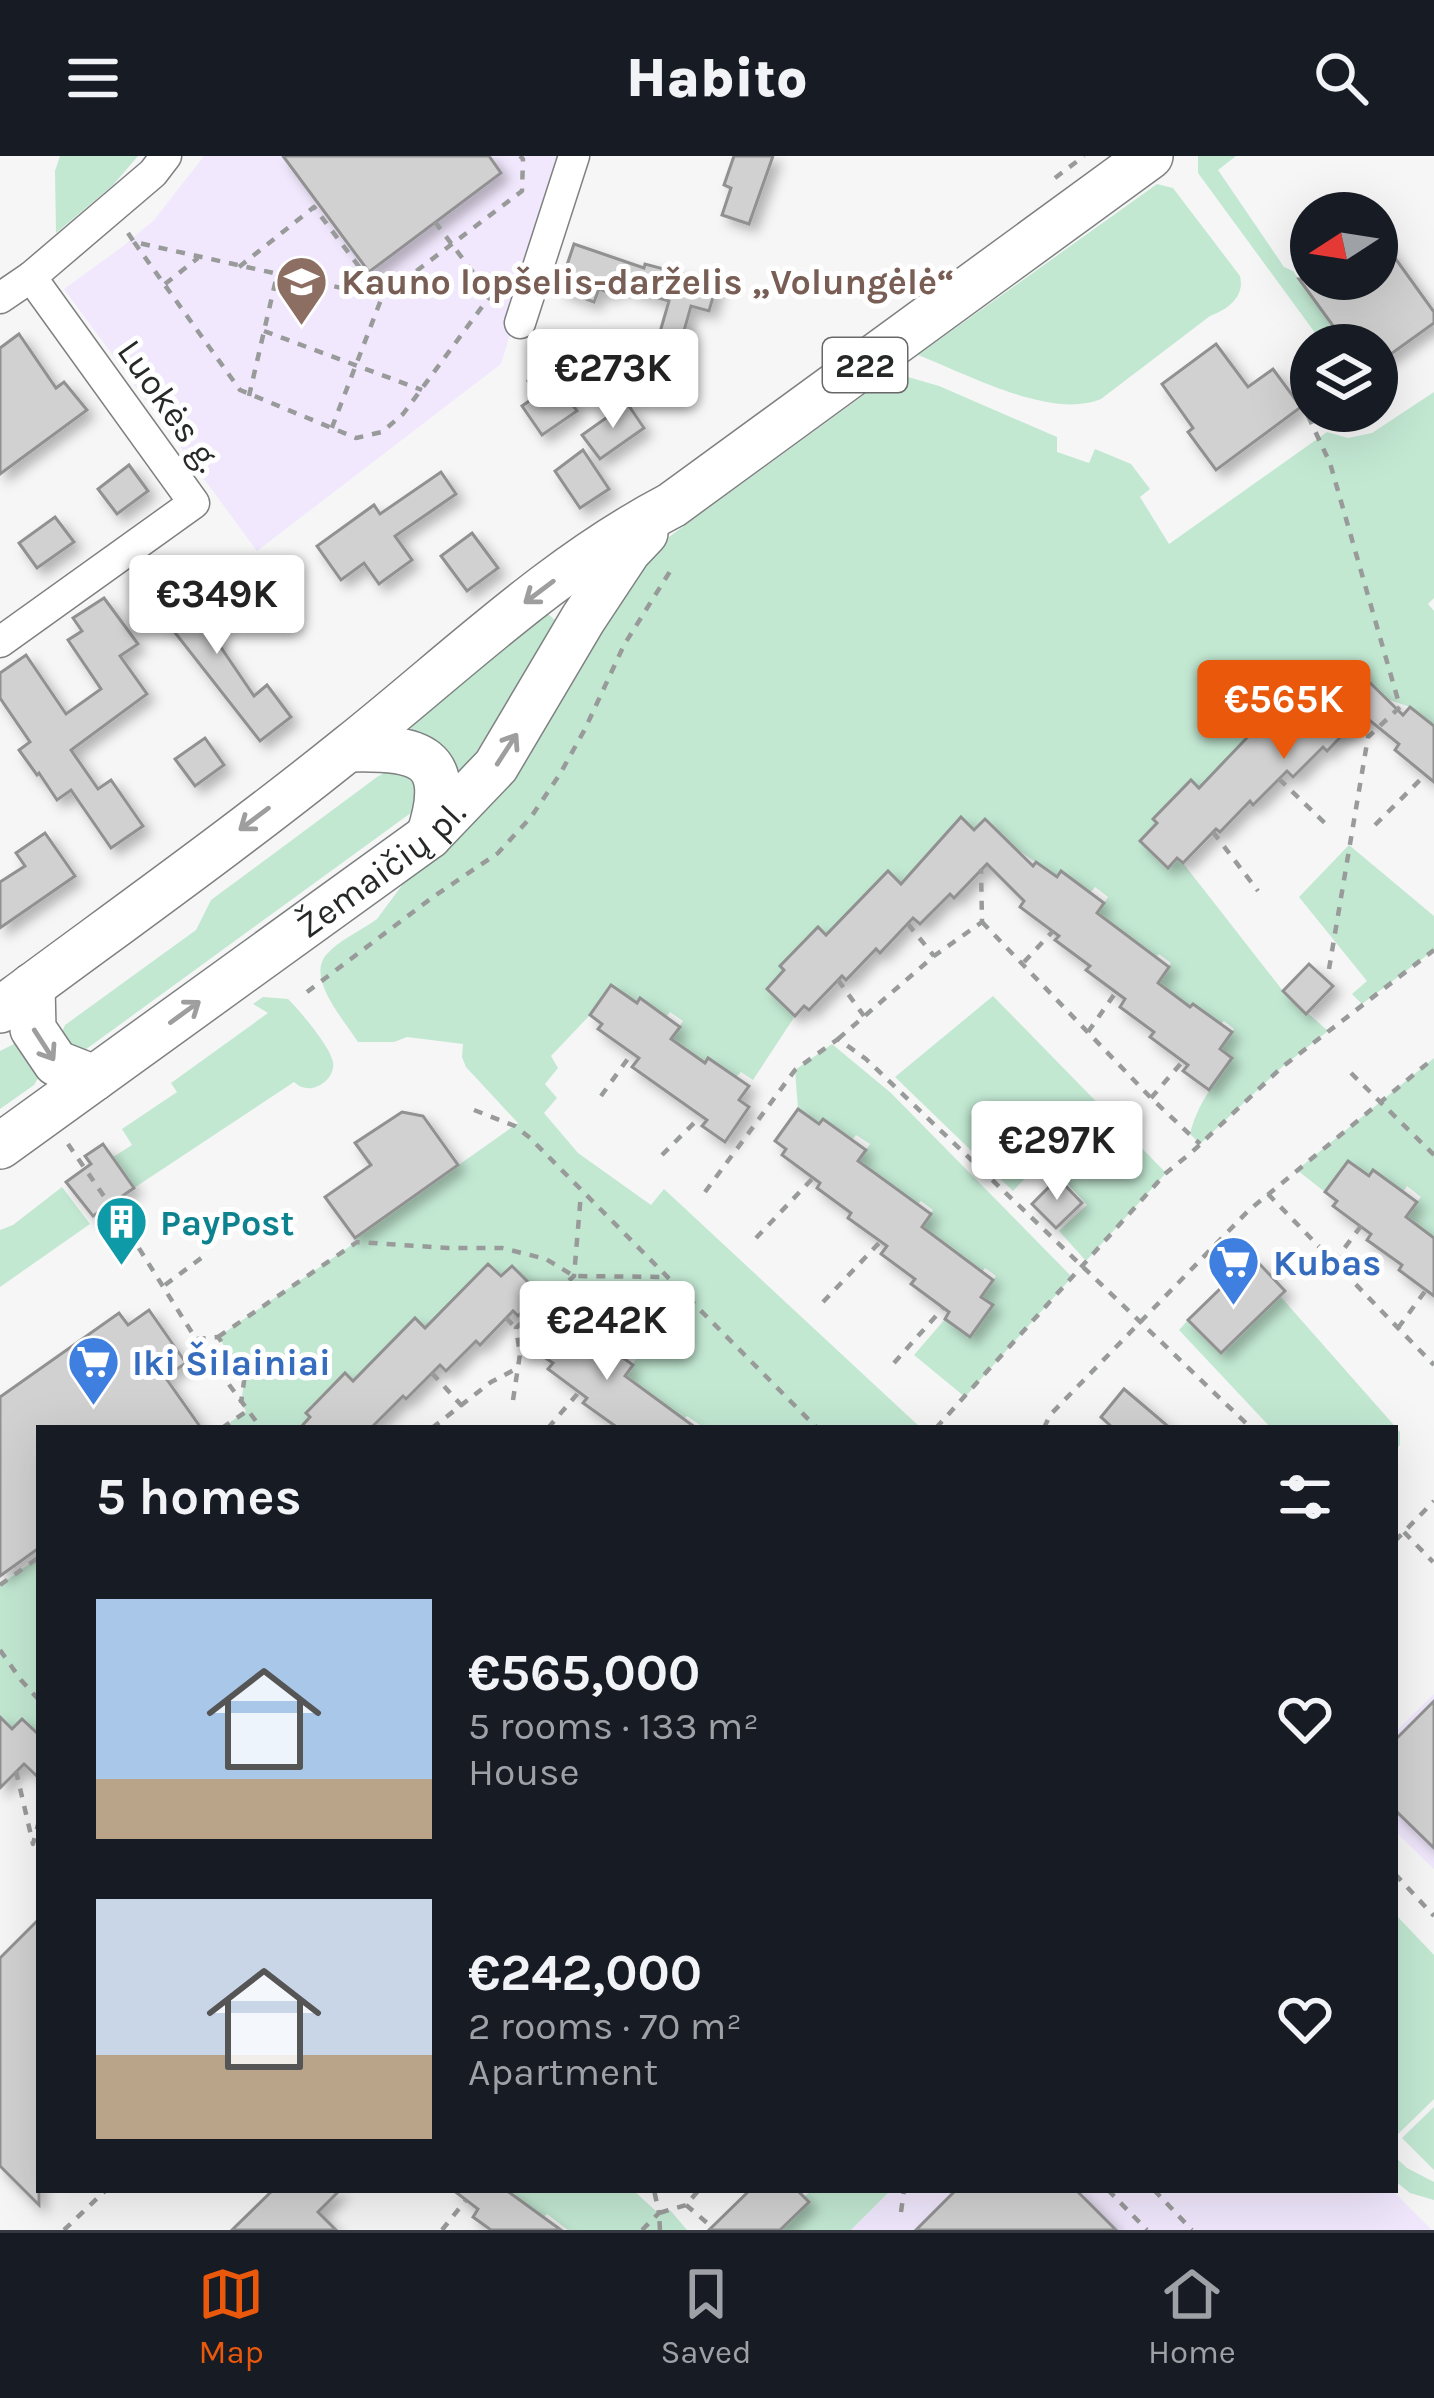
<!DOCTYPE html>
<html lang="en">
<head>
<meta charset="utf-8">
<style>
  :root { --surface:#171b24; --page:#242831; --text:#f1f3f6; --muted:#9ea1a6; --line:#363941; --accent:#ea580c }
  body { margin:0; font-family:Karla,sans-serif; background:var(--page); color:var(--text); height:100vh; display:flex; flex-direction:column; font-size:45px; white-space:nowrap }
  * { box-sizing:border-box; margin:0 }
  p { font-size:39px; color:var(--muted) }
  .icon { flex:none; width:66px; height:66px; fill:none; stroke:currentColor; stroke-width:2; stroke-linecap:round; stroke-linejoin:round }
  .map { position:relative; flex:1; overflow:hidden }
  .sheet { position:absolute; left:36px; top:1269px; width:1362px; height:768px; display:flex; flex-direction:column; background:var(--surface); border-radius:0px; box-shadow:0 12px 48px #0002 }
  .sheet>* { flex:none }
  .needle { width:78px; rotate:258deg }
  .controls { position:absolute; left:1290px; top:36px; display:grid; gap:24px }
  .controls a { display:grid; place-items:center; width:108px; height:108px; border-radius:50%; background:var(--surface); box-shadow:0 12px 48px #0002; font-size:60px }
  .price { position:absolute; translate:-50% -102px; padding:0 27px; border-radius:12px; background:#fff; color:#222; font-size:39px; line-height:78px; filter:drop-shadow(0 3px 6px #0008) }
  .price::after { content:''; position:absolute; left:50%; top:72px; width:36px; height:27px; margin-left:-18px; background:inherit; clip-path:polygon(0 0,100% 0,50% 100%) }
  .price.selected { background:var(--accent); color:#fff }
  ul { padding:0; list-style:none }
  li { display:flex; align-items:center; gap:36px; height:300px; padding:0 60px }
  li span { display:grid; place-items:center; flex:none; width:336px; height:240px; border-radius:0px; color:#555 }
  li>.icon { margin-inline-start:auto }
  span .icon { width:144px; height:144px; fill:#fffc; stroke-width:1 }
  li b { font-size:51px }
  h2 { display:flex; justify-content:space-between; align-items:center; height:144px; padding:0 60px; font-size:51px }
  header { display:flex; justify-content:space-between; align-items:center; height:156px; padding:0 60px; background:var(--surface); font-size:54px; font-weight:800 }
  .tabs { display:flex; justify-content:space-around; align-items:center; height:168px; border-top:3px solid var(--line); background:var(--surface); font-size:33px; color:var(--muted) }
  .tabs a { display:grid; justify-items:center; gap:6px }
  .tabs .selected { color:var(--accent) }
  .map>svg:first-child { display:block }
  .education { fill:#f1e8fd }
  .green { fill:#c2e8d2 }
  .building { fill:#d2d1d1; stroke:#929192; stroke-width:3; filter:url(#shadow) }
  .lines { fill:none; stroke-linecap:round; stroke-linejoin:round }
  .street-casing { stroke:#7f8081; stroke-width:33 }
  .primary-casing { stroke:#7f8081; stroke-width:48 }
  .path { stroke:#999a9a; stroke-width:4.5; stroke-dasharray:9 9; stroke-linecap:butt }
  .street { stroke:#fff; stroke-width:30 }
  .primary { stroke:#fff; stroke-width:45 }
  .oneway { stroke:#9e9e9e }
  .labels { text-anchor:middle; stroke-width:10; stroke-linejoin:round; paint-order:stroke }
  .shield { fill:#fff; stroke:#686868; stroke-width:3 }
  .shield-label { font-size:33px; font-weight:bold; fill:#272828 }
  .education-label { font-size:36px; font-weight:bold; fill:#785e54; stroke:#fff; text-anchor:start }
  .street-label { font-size:36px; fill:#272828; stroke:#fff }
  .culture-label { font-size:36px; font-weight:bold; fill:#0d838f; stroke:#fff; text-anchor:start }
  .shop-label { font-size:36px; font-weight:bold; fill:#366cbe; stroke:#fff; text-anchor:start }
</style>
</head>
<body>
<header><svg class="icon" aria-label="menu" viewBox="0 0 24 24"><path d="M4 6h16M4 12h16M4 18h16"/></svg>Habito<svg class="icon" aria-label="search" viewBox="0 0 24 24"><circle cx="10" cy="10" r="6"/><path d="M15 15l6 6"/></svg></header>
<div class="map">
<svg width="1434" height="2074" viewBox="0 0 1434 2074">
  <defs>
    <filter id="shadow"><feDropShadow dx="7" dy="7" stdDeviation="6" flood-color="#0004"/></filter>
  </defs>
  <rect width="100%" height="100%" fill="#f6f6f7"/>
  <g class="education">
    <polygon points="204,0 564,0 501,208 257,395 64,133 122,91 154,64"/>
    <polygon points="1434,1538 1434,1713 1395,1675 1395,1576"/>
    <polygon points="891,2034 1392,2034 1432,2074 851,2074"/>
  </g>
  <g class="green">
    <polygon points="60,0 138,0 113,29 56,77 55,15"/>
    <polygon points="1198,0 1236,0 1218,14 1284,111 1293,115 1347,189 1324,189 1198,17"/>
    <path d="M1157,28l16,4 67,88c5,20 -11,33 -30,40l-109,83c-50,21 -134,-25 -183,-44z"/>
    <path d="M894,217l45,13 118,51v15l32,11 6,-14 36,15 19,25 -10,8 29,47 158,-112 21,6 24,-5 62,-41v206l-6,6 6,7v115l-24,-19 -23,-8 -28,-27 -11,11 -14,-13 -59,66 -14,-12 -58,67 -13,-10 -36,37 3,5 -17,18 28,27 9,-10 6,5 100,128 45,40 -47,37 -81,76 -10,-10c7,-29 24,-51 42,-75l-12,-10 14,-20 -10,-8 -3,3 -31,-17 -32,-24 13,-20 -12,-9 -3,3 -28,-21 -34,-18 14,-21 -13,-10 -5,6 -28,-21 -5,5 -43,-30 -29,-28 -11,11 -14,-12 -59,65 -13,-12 -36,37 -23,31 -12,-11 -37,38 4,4 -17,19 28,27 -42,64 -12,-8 -5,5 -27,-19 -4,5 -34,-24 12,-18 -13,-9 -4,5 -26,-18 -3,4 -26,-17 -21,29 -39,41 7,12 -13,16 12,14 -13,15 34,40 73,52 13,-16 257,239h-223l2,-3 -13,-9 -3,3 -28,-21 -4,4 -30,-22 14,-21 -13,-10 -4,6 -30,-21 -4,5 -18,-13 -55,-60 -11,10 -13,-12 -61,66 -12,-12 -36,37 -23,29 -11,-10 -39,38 4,5 -10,11h-78l24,-17 -5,-8 4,-28 -27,-38 138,-95 -1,-4 163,-115 -52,-56 -4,-10 1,-13 -56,-7 -13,5h-36c-14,-22 -53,-65 -31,-88 11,-13 35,-24 50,-35l274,-369z"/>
    <polygon points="548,458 556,465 557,476 463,623 410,575 415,564 542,459"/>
    <polygon points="393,612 418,615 419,651 85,894 74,896 61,879 65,869 196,774 211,744 377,621"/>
    <polygon points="1349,689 1434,760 1434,794 1362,848 1352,838 1367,825 1299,741"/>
    <polygon points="993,840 1166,1017 1086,1105 1059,1075 1087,1049 1044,1002 1013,1035 895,921"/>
    <path d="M263,841l25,2c12,12 42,47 45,63 3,18 -23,36 -39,20l-160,106 -21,-31 19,-12 -10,-16 55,-37 -6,-9 97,-70 -15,-9z"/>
    <polygon points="14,888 23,889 41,917 34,929 0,953 0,895"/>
    <polygon points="832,888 891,937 1072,1121 965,1241 914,1199 945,1163 970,1181 993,1150 981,1141 996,1120 985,1112 982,1116 955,1096 952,1099 919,1074 933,1054 921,1045 918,1048 889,1028 855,1009 870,988 856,979 852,984 823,963 819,968 798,953 795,914"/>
    <polygon points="1434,902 1434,1082 1406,1061 1421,1041 1407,1030 1403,1036 1374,1015 1369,1020 1349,1005 1325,1036 1297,1014"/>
    <polygon points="62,1031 90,1068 0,1131 0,1074 13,1069"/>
    <polygon points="1280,1140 1400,1276 1400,1289 1395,1295 1395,1272 1271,1272 1179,1174 1188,1164"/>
    <polygon points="39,1401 39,1579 23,1563 12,1573 0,1561 0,1429"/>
    <polygon points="1395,1758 1434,1799 1434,1943 1395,1981"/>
    <polygon points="1434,1951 1434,2014 1402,1982"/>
    <polygon points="1395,2001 1407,2012 1434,2026 1434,2044 1410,2037 1395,2025"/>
    <polygon points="513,2034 633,2034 658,2057 670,2054 687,2074 568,2074 547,2058 544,2061 511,2037"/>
    <polygon points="812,2034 891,2034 851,2074 780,2074 808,2047 804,2041"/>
  </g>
  <g class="building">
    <polygon points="283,0 489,0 501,17 369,116"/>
    <polygon points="734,0 773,0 749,68 722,59 731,32 724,29"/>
    <polygon points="1377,77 1434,156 1434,167 1377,208 1377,189 1347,189 1299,123 1377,123"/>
    <polygon points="574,88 644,112 645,108 717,127 709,155 691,150 682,182 660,176 669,145 615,130 612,138 599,133 594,146 559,133"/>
    <polygon points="19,178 56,232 64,226 87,254 0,318 0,192"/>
    <polygon points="1216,188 1248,231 1273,213 1301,251 1216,314 1188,276 1193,272 1162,228"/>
    <polygon points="546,212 577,255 542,279 522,250 538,239 528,225"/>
    <polygon points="627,247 644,272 600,303 582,279"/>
    <polygon points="583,294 609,333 580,352 555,315"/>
    <polygon points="129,309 148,335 117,358 98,333"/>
    <polygon points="441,316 456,338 395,380 412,404 379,428 364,407 341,424 317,390 374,349 380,358"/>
    <polygon points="55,361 74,386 37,412 19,387"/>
    <polygon points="472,377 498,412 467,435 441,400"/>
    <polygon points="190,417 214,449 199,459 254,540 267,529 291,561 260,585 151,446"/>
    <polygon points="104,442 138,488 120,500 147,538 71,594 98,633 111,624 143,670 111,692 71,634 57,644 39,617 37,619 19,594 30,586 0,542 0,517 26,499 66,558 101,533 68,484 82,475 73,462"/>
    <polygon points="1334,514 1348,527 1359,516 1403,559 1410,551 1434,570 1434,626 1395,594 1399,588 1368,563 1365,566 1360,561 1327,595 1323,591 1293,621 1287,615 1253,649 1250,645 1220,676 1216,673 1183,707 1177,702 1168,712 1140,685 1157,667 1153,663 1191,624 1199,632 1261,567 1275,580"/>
    <polygon points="205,582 224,609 195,630 175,603"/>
    <polygon points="961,661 974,674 985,663 1033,710 1036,706 1057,721 1061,715 1104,747 1097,757 1169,811 1158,827 1190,851 1193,848 1232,876 1220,893 1232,902 1209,934 1183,915 1188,909 1150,881 1154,876 1120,851 1125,843 1086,814 1090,810 1055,784 1059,780 1020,751 1024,745 987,708 954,742 950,738 920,768 913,762 880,797 876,793 846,824 842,820 809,854 804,850 795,860 767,833 784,814 780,810 818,771 826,779 888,715 901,728"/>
    <polygon points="45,677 75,720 0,772 0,726 25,710 16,697"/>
    <polygon points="1309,808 1333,830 1306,858 1283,835"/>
    <polygon points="611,829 637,847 640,842 680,871 671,883 705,907 708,902 749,930 739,944 749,951 725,986 702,970 707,964 632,911 639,902 598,873 602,868 590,859"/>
    <polygon points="798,953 819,968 823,963 866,994 858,1005 931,1058 922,1071 993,1124 981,1141 993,1149 970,1181 945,1163 949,1156 911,1128 915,1123 881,1098 887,1090 848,1062 851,1057 817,1032 820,1027 782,999 786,993 775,985"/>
    <polygon points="402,956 423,960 458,1009 355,1082 325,1041 371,1009 355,987"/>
    <polygon points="103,988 134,1032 93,1060 66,1026 91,1008 85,1000"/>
    <polygon points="1348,1005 1369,1020 1373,1014 1417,1046 1406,1061 1434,1082 1434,1140 1399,1114 1402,1109 1367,1084 1371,1078 1333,1050 1337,1045 1325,1036"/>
    <polygon points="1058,1022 1082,1047 1056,1072 1032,1048"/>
    <polygon points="1253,1101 1285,1135 1221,1197 1188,1164"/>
    <polygon points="488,1108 501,1120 512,1110 540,1138 518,1160 513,1155 480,1189 476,1185 446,1215 440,1209 406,1243 403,1240 371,1272 300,1272 310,1261 306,1257 345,1217 353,1225 415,1162 425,1172"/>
    <polygon points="149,1154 186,1207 165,1221 201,1272 39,1272 39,1392 0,1420 0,1241 119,1157 128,1169"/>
    <polygon points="564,1168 585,1183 589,1177 633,1209 625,1220 696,1272 618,1272 583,1247 587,1242 548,1213 553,1207 541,1199"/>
    <polygon points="1124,1233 1170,1272 1113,1272 1101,1261"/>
    <polygon points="1434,1545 1434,1692 1395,1654 1395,1584"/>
    <polygon points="0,1561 12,1573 22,1563 39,1579 39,1622 24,1608 0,1632"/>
    <polygon points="39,1763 39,2049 0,2010 0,1802"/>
    <polygon points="273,2034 340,2034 318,2056 336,2074 232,2074"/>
    <polygon points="453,2034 506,2034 561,2074 491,2074 473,2061 478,2053"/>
    <polygon points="750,2034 797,2034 809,2046 780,2074 709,2074"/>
    <polygon points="956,2034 1076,2034 1116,2074 916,2074"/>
  </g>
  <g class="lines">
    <defs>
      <g id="street">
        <polyline points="0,142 31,121 153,17 166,0"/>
        <polyline points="520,167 574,0"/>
        <polyline points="0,486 194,347 31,121"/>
      </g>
      <g id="primary">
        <path d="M348,593c70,-2 108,5 81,87"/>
        <polyline points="32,830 33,873 56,907 94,922"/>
        <path d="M0,854c117,-87 237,-172 351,-264 104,-83 202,-179 321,-241l478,-349"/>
        <path id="s1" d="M0,990l429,-310 67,-70 87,-147 45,-68 17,-18"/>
      </g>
    </defs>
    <use href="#street" class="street-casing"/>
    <use href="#primary" class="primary-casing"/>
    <g class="path">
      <polyline points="1055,22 1084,0"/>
      <polyline points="435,66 497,148"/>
      <polyline points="128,77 134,86 382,141 331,274"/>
      <polyline points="134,86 240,234 356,282 382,276 403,258 490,140"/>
      <polyline points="239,111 314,51 382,141 522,35 523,3 520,0"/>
      <polyline points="165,128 198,102"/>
      <polyline points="264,175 422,234"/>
      <polyline points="249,240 277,119"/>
      <polyline points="1308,260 1330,307 1400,551 1368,581 1329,813"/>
      <polyline points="1279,623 1330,672"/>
      <polyline points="1375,669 1425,619"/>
      <polyline points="1213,676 1258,735"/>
      <polyline points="982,766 1151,942 1200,988"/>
      <polyline points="908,768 934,800"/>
      <polyline points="1024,806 1053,775"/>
      <polyline points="838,824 864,860"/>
      <polyline points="307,836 433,741 498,697 531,661 560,618 585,573 624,489 674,409"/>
      <polyline points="1088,876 1116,836"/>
      <polyline points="838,883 934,800 982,766 981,713"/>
      <polyline points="1351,917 1434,999"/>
      <polyline points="601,940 632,897"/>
      <polyline points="1151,942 1183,905"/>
      <polyline points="474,954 515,970 530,982 817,1272"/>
      <polyline points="68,988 130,1078 196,1183 218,1181 245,1218 241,1247"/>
      <polyline points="662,999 701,960"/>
      <polyline points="705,1036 795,914 838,883 866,903 1251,1272"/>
      <polyline points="1268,1038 1434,1209"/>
      <polyline points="756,1082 813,1022"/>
      <polyline points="1334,1106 1361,1070"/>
      <polyline points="165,1129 204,1100"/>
      <polyline points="823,1146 880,1086"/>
      <polyline points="506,1162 516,1172"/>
      <polyline points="1398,1172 1426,1134"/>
      <polyline points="218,1181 357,1086 448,1092 502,1092 546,1103 574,1120 669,1121"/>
      <polyline points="197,1185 261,1272"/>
      <polyline points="894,1207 943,1152"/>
      <polyline points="432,1217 462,1250"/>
      <polyline points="513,1244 520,1198 516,1172 574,1120 581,1037"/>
      <polyline points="222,1272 247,1255"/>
      <polyline points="432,1272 491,1226 516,1213"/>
      <polyline points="548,1272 579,1236"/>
      <polyline points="936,1272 1166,1017 1192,996 1281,912 1434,794"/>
      <polyline points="1044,1272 1050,1259 1248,1055 1434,902"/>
      <polyline points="1404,1376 1433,1406"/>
      <polyline points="1395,1385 1434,1345"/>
      <polyline points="0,1429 39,1401"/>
      <polyline points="0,1494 21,1524 39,1544"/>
      <polyline points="16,1615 33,1688 39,1665"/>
      <polyline points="1395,1718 1434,1760"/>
      <polyline points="1108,2034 1147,2074"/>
      <polyline points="1154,2034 1192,2074"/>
      <polyline points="686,2049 712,2071"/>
      <polyline points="901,2056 904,2034"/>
      <polyline points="64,2074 106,2034"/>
      <polyline points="442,2074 466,2044"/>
      <polyline points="642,2074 659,2057 654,2034"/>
      <polyline points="660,2074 659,2057 686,2049 699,2034"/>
    </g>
    <use href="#street" class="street"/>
    <use href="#primary" class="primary"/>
  </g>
  <defs><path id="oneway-shaft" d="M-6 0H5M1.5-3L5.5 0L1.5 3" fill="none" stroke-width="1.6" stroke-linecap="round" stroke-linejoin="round" transform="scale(3)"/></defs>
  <g class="oneway">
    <use href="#oneway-shaft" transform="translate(539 436) rotate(143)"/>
    <use href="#oneway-shaft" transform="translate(507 593) rotate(-57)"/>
    <use href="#oneway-shaft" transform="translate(254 663) rotate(143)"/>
    <use href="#oneway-shaft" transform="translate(185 856) rotate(-36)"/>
    <use href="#oneway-shaft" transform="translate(44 889) rotate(57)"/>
  </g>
  <defs>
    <symbol id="school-pin" viewBox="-11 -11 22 30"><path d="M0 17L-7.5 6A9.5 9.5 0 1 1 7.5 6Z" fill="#8d6e63" stroke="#fff"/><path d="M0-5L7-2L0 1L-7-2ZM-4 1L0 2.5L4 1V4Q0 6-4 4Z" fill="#fff"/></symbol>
    <symbol id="building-pin" viewBox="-11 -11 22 30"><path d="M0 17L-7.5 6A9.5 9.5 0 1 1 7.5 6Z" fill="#0f9aa8" stroke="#fff"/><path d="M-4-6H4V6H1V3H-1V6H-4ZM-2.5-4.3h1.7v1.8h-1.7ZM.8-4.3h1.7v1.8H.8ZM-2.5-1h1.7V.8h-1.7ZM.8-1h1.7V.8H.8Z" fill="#fff"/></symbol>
    <symbol id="supermarket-pin" viewBox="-11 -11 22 30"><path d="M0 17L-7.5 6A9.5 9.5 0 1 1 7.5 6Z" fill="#3f7fe0" stroke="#fff"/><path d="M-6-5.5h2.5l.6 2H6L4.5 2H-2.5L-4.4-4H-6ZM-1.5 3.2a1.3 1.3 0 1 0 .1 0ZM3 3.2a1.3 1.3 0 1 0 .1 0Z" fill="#fff"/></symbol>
  </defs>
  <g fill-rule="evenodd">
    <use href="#school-pin" x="272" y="96" width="59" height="81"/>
    <use href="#building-pin" x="92" y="1036" width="59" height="81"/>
    <use href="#supermarket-pin" x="1204" y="1076" width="59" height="81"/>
    <use href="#supermarket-pin" x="64" y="1176" width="59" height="81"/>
  </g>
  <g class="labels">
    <rect class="shield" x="823" y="182" width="84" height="54" rx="9"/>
    <g class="shield-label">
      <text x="865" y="221">222</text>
    </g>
    <g class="education-label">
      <text x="341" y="138">Kauno lopšelis-darželis „Volungėlė“</text>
    </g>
    <g class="street-label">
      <text transform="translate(170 249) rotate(55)" y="13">Luokės g.</text>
      <text dy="13" stroke="none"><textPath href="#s1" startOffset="471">Žemaičių pl.</textPath></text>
    </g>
    <g class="culture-label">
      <text x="160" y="1079">PayPost</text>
    </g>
    <g class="shop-label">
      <text x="1273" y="1119">Kubas</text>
      <text x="132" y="1219">Iki Šilainiai</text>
    </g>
  </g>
</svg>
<div class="controls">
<a><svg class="needle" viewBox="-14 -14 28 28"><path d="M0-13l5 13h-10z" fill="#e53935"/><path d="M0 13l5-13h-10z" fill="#9ea1a6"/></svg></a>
<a><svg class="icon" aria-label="layers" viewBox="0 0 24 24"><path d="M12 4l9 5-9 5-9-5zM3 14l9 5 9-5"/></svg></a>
</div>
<b class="price" style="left:613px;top:275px">€273K</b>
<b class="price" style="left:217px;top:501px">€349K</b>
<b class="price selected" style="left:1284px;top:606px">€565K</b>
<b class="price" style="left:1057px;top:1047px">€297K</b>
<b class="price" style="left:607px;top:1227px">€242K</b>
<section class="sheet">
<h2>5 homes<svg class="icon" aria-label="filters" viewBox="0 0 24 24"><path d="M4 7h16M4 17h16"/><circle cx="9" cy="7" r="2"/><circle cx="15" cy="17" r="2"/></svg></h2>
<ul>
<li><span style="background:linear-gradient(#a9c7e8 75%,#b9a48a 0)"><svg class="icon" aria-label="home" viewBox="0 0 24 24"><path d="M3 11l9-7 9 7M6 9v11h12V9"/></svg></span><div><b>€565,000</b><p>5 rooms · 133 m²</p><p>House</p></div><svg class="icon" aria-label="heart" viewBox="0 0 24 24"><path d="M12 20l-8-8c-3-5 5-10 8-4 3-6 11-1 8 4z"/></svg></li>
<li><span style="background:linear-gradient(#c9d6e8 65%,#b9a48a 0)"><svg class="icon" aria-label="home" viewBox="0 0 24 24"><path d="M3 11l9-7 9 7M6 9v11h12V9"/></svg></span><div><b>€242,000</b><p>2 rooms · 70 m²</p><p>Apartment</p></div><svg class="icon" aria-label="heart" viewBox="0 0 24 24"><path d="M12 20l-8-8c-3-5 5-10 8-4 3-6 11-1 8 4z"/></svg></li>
</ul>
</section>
</div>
<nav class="tabs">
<a class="selected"><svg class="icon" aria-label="map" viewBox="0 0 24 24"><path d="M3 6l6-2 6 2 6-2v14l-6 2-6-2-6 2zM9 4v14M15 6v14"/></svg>Map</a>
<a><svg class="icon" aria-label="saved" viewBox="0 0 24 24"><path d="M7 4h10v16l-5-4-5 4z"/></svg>Saved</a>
<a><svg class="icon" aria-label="home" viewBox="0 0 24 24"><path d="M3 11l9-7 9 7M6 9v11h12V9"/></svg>Home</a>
</nav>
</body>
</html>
